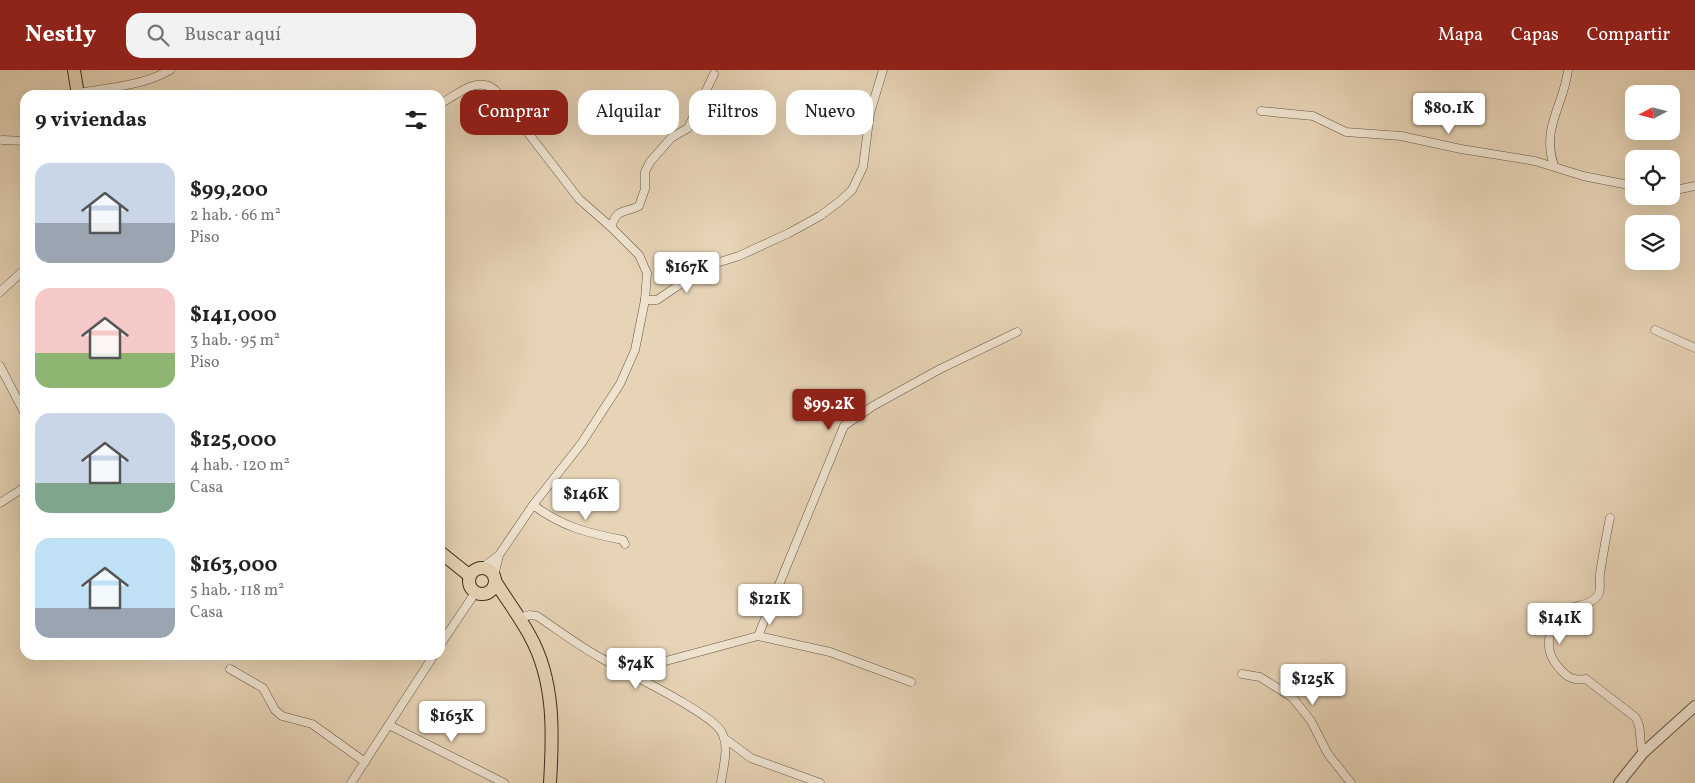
<!DOCTYPE html>
<html lang="es">
<head>
<meta charset="utf-8">
<style>
  :root { --surface:#fff; --page:#f2f2f2; --text:#222; --muted:#767676; --accent:#8f2418 }
  body { margin:0; font-family:Vollkorn,serif; background:var(--page); color:var(--text); height:100vh; display:flex; flex-direction:column; font-size:19px; white-space:nowrap }
  * { box-sizing:border-box; margin:0 }
  p { font-size:16px; color:var(--muted) }
  .icon { flex:none; width:28px; height:28px; fill:none; stroke:currentColor; stroke-width:2; stroke-linecap:round; stroke-linejoin:round }
  .map { position:relative; flex:1; overflow:hidden }
  .sheet { position:absolute; left:20px; top:20px; width:425px; height:570px; display:flex; flex-direction:column; background:var(--surface); border-radius:15px; box-shadow:0 5px 20px #0002 }
  .sheet>* { flex:none }
  .banner { position:absolute; left:460px; top:20px; width:475px; height:45px; display:flex; gap:10px }
  .needle { width:32px; rotate:263deg }
  .buttons { position:absolute; left:1625px; top:15px; display:grid; gap:10px }
  .buttons a { display:grid; place-items:center; width:55px; height:55px; border-radius:10px; background:var(--surface); box-shadow:0 5px 20px #0002; font-size:25px }
  .price { position:absolute; translate:-50% -42px; padding:0 11px; border-radius:5px; background:#fff; color:#222; font-size:16px; line-height:32px; filter:drop-shadow(0 1px 2px #0008) }
  .price::after { content:''; position:absolute; left:50%; top:30px; width:15px; height:11px; margin-left:-8px; background:inherit; clip-path:polygon(0 0,100% 0,50% 100%) }
  .price.selected { background:var(--accent); color:#fff }
  ul { padding:0; list-style:none }
  li { display:flex; align-items:center; gap:15px; height:125px; padding:0 15px }
  li span { display:grid; place-items:center; flex:none; width:140px; height:100px; border-radius:15px; color:#555 }
  li>.icon { margin-inline-start:auto }
  span .icon { width:60px; height:60px; fill:#fffc; stroke-width:1 }
  li b { font-size:21px }
  h2 { display:flex; justify-content:space-between; align-items:center; height:60px; padding:0 15px; font-size:21px }
  .tag { padding:0 18px; border-radius:15px; background:var(--surface); box-shadow:0 5px 20px #0002; font-size:18px; line-height:45px }
  .tag.selected { background:var(--accent); color:#fff }
  header { display:flex; align-items:center; gap:30px; box-sizing:border-box; height:70px; padding:0 25px; background:var(--accent); color:#fff }
  header strong { font-size:24px }
  nav { display:flex; gap:28px; margin-inline-start:auto; font-size:18px }
  .search { width:350px; height:45px; background:var(--page); display:flex; align-items:center; gap:12px; box-sizing:border-box; padding:0 18px; border-radius:15px; color:var(--muted); font-size:19px }
  .map>svg:first-child { display:block }
  .lines { fill:none; stroke-linecap:round; stroke-linejoin:round }
  .minor-casing { stroke:#655646; stroke-width:9 }
  .tertiary-casing { stroke:#655646; stroke-width:12 }
  .primary-casing { stroke:#3a2c21; stroke-width:14 }
  .minor { stroke:#efe3d0; stroke-width:8 }
  .tertiary { stroke:#efe3d0; stroke-width:10 }
  .primary { stroke:#e7d4b6; stroke-width:12 }
</style>
</head>
<body>
<header>
<strong>Nestly</strong>
<div class="search"><svg class="icon" aria-label="search" viewBox="0 0 24 24"><circle cx="10" cy="10" r="6"/><path d="M15 15l6 6"/></svg>Buscar aquí</div>
<nav><a>Mapa</a><a>Capas</a><a>Compartir</a></nav>
</header>
<div class="map">
<svg width="1695" height="713" viewBox="0 0 1695 713">
  <rect width="100%" height="100%" fill="#e7d4b6"/>
  <filter id="stains"><feTurbulence type="fractalNoise" baseFrequency=".004" numOctaves="4"/><feColorMatrix values="0 0 0 0 .2 0 0 0 0 .09 0 0 0 0 .02 0 0 0 .5 -.17"/></filter>
  <radialGradient id="worn" r=".72"><stop offset=".6" stop-color="#630" stop-opacity="0"/><stop offset="1" stop-color="#630" stop-opacity=".3"/></radialGradient>
  <g class="lines">
    <defs>
      <g id="minor">
        <path d="M77,23c31,-5 65,-7 93,-23"/>
        <path d="M440,34c17,-9 37,-29 55,-14l84,109 32,28 28,28 8,18 -2,27"/>
        <polyline points="1261,41 1313,46 1346,62 1401,66 1461,79 1535,91 1583,106 1634,116"/>
        <polyline points="2,70 25,71"/>
        <path d="M1554,96c-13,-39 10,-61 14,-96"/>
        <polyline points="1671,121 1695,116"/>
        <path d="M611,157c7,-20 12,-13 28,-21l6,-17v-17l5,-10 21,-24 17,-10 26,-54"/>
        <polyline points="0,222 25,199"/>
        <polyline points="1655,260 1695,278"/>
        <polyline points="0,296 25,344"/>
        <polyline points="0,433 25,417"/>
        <path d="M533,435c30,22 54,28 90,35l2,4"/>
        <path d="M1610,448c-4,18 -7,37 -10,56 -1,6 1,14 -1,19 -9,20 -41,4 -49,41 -3,14 0,24 10,35 8,9 14,12 26,10l49,38c8,10 3,23 8,36"/>
        <polyline points="499,485 533,435 581,374 620,314 635,280 645,230 657,230 707,196 739,186 789,163 820,146 840,131 852,120 863,97 870,43 883,0"/>
        <polyline points="482,498 499,485 494,506"/>
        <path d="M518,548l12,-3 7,1c21,14 42,30 64,42 24,14 107,53 120,73 9,15 2,36 0,52"/>
        <polyline points="758,566 844,356 873,336 940,299 1017,262"/>
        <polyline points="440,575 475,523"/>
        <polyline points="230,599 263,618 275,640 282,646 312,654 365,692"/>
        <polyline points="625,602 758,566 830,582 911,612"/>
        <polyline points="1242,604 1260,607 1293,628 1311,651 1328,684 1351,713"/>
        <polyline points="389,655 504,713"/>
        <polyline points="724,668 751,688 820,713"/>
        <polyline points="351,713 434,585"/>
      </g>
      <polyline id="tertiary" points="1619,713 1643,683 1695,636"/>
      <g id="primary">
        <polyline points="74,0 78,25"/>
        <polyline points="440,482 470,506"/>
        <circle cx="482" cy="511" r="13"/>
        <path d="M495,511c11,18 25,36 35,55 25,45 23,98 20,147"/>
      </g>
    </defs>
    <use href="#minor" class="minor-casing"/>
    <use href="#tertiary" class="tertiary-casing"/>
    <use href="#primary" class="primary-casing"/>
    <use href="#minor" class="minor"/>
    <use href="#tertiary" class="tertiary"/>
    <use href="#primary" class="primary"/>
  </g>
  <rect width="100%" height="100%" filter="url(#stains)"/>
  <rect width="100%" height="100%" fill="url(#worn)"/>
</svg>
<div class="buttons">
<a><svg class="needle" viewBox="-14 -14 28 28"><path d="M0-13l5 13h-10z" fill="#e53935"/><path d="M0 13l5-13h-10z" fill="#767676"/></svg></a>
<a><svg class="icon" aria-label="locate" viewBox="0 0 24 24"><circle cx="12" cy="12" r="6"/><path d="M12 2v4M12 18v4M2 12h4M18 12h4"/></svg></a>
<a><svg class="icon" aria-label="layers" viewBox="0 0 24 24"><path d="M12 4l9 5-9 5-9-5zM3 14l9 5 9-5"/></svg></a>
</div>
<b class="price" style="left:1449px;top:65px">$80.1K</b>
<b class="price" style="left:687px;top:224px">$167K</b>
<b class="price selected" style="left:829px;top:361px">$99.2K</b>
<b class="price" style="left:586px;top:451px">$146K</b>
<b class="price" style="left:770px;top:556px">$121K</b>
<b class="price" style="left:1560px;top:575px">$141K</b>
<b class="price" style="left:636px;top:620px">$74K</b>
<b class="price" style="left:1313px;top:636px">$125K</b>
<b class="price" style="left:452px;top:673px">$163K</b>
<div class="banner">
<a class="tag selected">Comprar</a>
<a class="tag">Alquilar</a>
<a class="tag">Filtros</a>
<a class="tag">Nuevo</a>
</div>
<section class="sheet">
<h2>9 viviendas<svg class="icon" aria-label="filters" viewBox="0 0 24 24"><path d="M4 7h16M4 17h16"/><circle cx="9" cy="7" r="2"/><circle cx="15" cy="17" r="2"/></svg></h2>
<ul>
<li><span style="background:linear-gradient(#c9d6e8 60%,#9aa5b1 0)"><svg class="icon" aria-label="home" viewBox="0 0 24 24"><path d="M3 11l9-7 9 7M6 9v11h12V9"/></svg></span><div><b>$99,200</b><p>2 hab. · 66 m²</p><p>Piso</p></div></li>
<li><span style="background:linear-gradient(#f6c9c9 65%,#8fb573 0)"><svg class="icon" aria-label="home" viewBox="0 0 24 24"><path d="M3 11l9-7 9 7M6 9v11h12V9"/></svg></span><div><b>$141,000</b><p>3 hab. · 95 m²</p><p>Piso</p></div></li>
<li><span style="background:linear-gradient(#c9d6e8 70%,#7fa58c 0)"><svg class="icon" aria-label="home" viewBox="0 0 24 24"><path d="M3 11l9-7 9 7M6 9v11h12V9"/></svg></span><div><b>$125,000</b><p>4 hab. · 120 m²</p><p>Casa</p></div></li>
<li><span style="background:linear-gradient(#bfe0f5 70%,#9aa5b1 0)"><svg class="icon" aria-label="home" viewBox="0 0 24 24"><path d="M3 11l9-7 9 7M6 9v11h12V9"/></svg></span><div><b>$163,000</b><p>5 hab. · 118 m²</p><p>Casa</p></div></li>
</ul>
</section>
</div>
</body>
</html>
